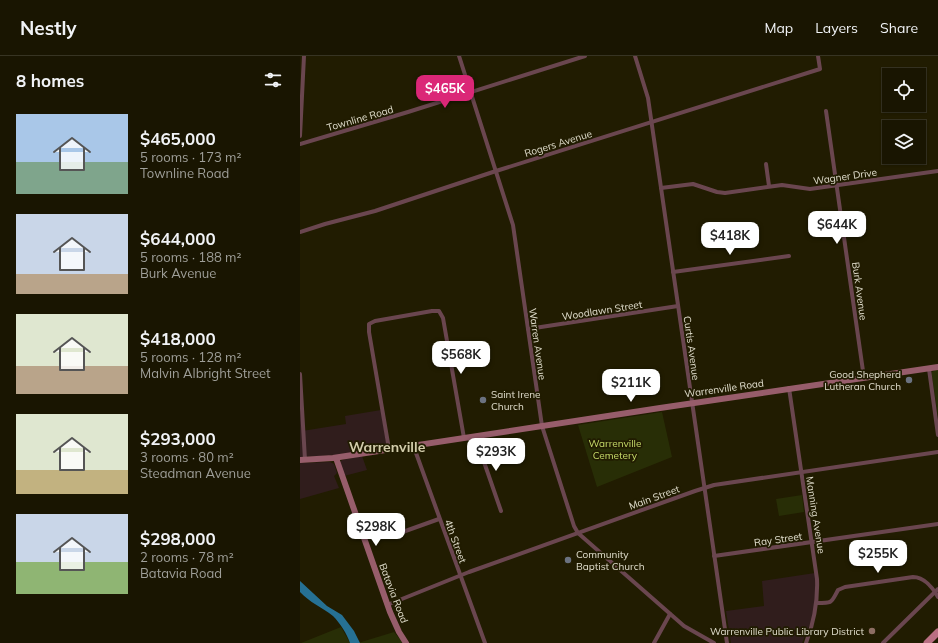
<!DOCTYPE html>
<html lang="en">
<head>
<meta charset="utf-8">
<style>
  :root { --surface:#191501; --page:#262210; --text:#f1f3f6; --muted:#9f9f99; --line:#373423; --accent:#db2777 }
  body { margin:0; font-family:Mulish,sans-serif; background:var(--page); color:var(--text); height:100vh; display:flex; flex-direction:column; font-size:15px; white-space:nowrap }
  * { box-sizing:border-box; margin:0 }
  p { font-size:13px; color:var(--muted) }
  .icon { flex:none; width:22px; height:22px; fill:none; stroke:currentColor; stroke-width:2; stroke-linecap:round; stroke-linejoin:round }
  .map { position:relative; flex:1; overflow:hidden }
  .drawer { display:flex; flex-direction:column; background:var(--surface); width:300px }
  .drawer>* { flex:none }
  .tools { position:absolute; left:582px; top:12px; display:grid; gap:8px }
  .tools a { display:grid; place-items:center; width:44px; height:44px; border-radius:0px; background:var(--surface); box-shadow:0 1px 3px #0004,0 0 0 1px var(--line); font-size:20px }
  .price { position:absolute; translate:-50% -34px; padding:0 9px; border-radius:8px; background:#fff; color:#222; font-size:13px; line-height:26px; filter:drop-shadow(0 1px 2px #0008) }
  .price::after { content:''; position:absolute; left:50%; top:24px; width:12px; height:9px; margin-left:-6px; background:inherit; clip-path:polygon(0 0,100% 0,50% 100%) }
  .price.on { background:var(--accent); color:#fff }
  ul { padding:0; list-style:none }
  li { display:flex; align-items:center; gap:12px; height:100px; padding:0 16px }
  li span { display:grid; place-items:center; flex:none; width:112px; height:80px; border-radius:0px; color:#555 }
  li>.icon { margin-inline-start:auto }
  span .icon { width:48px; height:48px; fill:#fffc; stroke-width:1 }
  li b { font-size:17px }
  h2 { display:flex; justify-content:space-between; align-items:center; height:48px; padding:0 16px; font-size:17px }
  header { display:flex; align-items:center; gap:24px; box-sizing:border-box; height:56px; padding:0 20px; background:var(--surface); border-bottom:1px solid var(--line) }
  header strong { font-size:19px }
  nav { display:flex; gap:22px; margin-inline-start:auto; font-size:14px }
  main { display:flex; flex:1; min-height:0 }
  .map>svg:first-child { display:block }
  .commercial { fill:#301d1c }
  .green { fill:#282e06 }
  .water { fill:#267194 }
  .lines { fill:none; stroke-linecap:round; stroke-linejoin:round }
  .street { stroke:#6a464f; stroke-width:4 }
  .secondary { stroke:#975d6b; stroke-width:6 }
  .primary { stroke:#b96f82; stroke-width:7 }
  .worship-dot { fill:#6b7280; stroke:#211c01; stroke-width:1.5 }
  .education-dot { fill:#8d6e63; stroke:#211c01; stroke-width:1.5 }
  .labels { text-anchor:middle; stroke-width:3.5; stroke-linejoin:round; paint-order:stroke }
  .street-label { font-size:10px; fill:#e1decd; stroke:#211c01 }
  .poi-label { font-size:10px; fill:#e1decd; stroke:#211c01; text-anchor:end }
  .park-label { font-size:10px; fill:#c9de6b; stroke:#211c01 }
  .district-label { font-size:14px; font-weight:bold; fill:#d2ccab; stroke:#211c01 }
</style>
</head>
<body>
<header>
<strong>Nestly</strong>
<nav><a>Map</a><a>Layers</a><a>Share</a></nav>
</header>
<main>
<section class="drawer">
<h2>8 homes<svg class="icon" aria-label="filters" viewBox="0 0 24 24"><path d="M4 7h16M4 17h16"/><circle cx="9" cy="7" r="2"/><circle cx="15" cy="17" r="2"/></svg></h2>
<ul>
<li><span style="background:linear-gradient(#a9c7e8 60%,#7fa58c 0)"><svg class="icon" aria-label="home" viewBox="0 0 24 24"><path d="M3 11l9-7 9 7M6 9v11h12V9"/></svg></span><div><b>$465,000</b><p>5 rooms · 173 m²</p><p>Townline Road</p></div></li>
<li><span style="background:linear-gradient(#c9d6e8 75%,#b9a48a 0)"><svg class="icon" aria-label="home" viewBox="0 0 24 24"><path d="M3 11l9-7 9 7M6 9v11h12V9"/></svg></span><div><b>$644,000</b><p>5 rooms · 188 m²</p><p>Burk Avenue</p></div></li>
<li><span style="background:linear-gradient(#dfe7d0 65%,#b9a48a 0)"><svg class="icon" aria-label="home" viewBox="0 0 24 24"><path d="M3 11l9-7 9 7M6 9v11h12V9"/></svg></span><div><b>$418,000</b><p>5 rooms · 128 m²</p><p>Malvin Albright Street</p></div></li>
<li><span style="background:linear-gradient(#dfe7d0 70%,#c2b280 0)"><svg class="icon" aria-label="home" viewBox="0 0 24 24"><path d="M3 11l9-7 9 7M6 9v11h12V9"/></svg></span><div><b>$293,000</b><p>3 rooms · 80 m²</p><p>Steadman Avenue</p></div></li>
<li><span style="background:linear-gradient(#c9d6e8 60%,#8fb573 0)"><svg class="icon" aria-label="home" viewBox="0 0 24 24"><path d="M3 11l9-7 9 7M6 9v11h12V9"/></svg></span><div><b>$298,000</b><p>2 rooms · 78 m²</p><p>Batavia Road</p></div></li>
</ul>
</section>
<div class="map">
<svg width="638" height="587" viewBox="0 0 638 587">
  <rect width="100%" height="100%" fill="#211c01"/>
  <g class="commercial">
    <polygon points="0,348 2,375 46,368 45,360 81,354 87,391 40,399 0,401"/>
    <polygon points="62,400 67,414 44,420 40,406 42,404"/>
    <polygon points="30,406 34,408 37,417 34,420 39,432 0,443 0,407"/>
    <polygon points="515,517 516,534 513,561 502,587 431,587 426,555 464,550 462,525"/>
  </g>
  <g class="green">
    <polygon points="635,314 638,314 638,360 632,320 632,316"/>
    <polygon points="362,356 372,401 297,431 278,369"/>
    <polygon points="502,439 504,456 479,460 476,443"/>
    <polygon points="41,571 50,587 1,587"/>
    <polygon points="94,576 103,587 58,587"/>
  </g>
  <path class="water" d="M0,525l27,25 15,9 12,16 6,12h-10c-3,-9 -10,-20 -17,-27 -10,-8 -24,-14 -33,-24z"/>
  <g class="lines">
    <g class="street">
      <polyline points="159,0 213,169 242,370 274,470 278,477 384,570 414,587"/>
      <polyline points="335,0 348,42 427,587"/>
      <polyline points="526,55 564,322"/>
      <polyline points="0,80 4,0"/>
      <polyline points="0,88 108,56 285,0"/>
      <polyline points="466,108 469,130"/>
      <polyline points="361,132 393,128 417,136 425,137 482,129 510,133 638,115"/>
      <polyline points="0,176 25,168 75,155 196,115 520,13 518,0"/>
      <polyline points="373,216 489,200"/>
      <polyline points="228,273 378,250"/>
      <polyline points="629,313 638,379"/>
      <polyline points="0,318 5,404"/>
      <path d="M489,332l28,191c1,23 -3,43 -11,64"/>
      <polyline points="175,380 201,455"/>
      <polyline points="115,389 116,397 185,587"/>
      <polyline points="89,393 69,276 69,268 75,265 132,255 139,255 143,262 164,382"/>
      <polyline points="97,478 139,463"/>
      <polyline points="414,500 638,468"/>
      <path d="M517,547c16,0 14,0 21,-13l7,-3 68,-10c11,0 20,11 25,20"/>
      <polyline points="87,549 169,516 395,435 414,429 638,396"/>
      <polyline points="354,587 370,558"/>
      <polyline points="583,587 638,533"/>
    </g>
    <g class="secondary">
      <polyline points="36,402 90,556 99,576 106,587"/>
      <polyline points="0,404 33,402 360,352 638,311"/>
    </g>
    <polyline class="primary" points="627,587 638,576"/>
  </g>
  <g class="worship-dot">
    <circle cx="609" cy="324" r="4"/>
    <circle cx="183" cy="344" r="4"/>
    <circle cx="268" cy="504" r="4"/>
  </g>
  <circle class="education-dot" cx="572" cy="575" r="4"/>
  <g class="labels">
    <g class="street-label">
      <text transform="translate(60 62) rotate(-16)" y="4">Townline Road</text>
      <text transform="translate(258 87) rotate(-17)" y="4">Rogers Avenue</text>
      <text transform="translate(545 120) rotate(-8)" y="4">Wagner Drive</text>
      <text transform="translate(560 235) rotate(82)" y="4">Burk Avenue</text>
      <text transform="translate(302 254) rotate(-9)" y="4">Woodlawn Street</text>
      <text transform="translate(238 288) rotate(82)" y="4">Warren Avenue</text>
      <text transform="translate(392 292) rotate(82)" y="4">Curtis Avenue</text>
      <text transform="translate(424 332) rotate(-8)" y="4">Warrenville Road</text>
      <text transform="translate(354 441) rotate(-20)" y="4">Main Street</text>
      <text transform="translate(516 459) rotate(81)" y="4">Manning Avenue</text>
      <text transform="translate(478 483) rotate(-8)" y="4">Ray Street</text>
      <text transform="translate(156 485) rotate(70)" y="4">4th Street</text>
      <text transform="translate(94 537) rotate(69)" y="4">Batavia Road</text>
    </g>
    <g class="poi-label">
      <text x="601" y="322">Good Shepherd<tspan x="601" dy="12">Lutheran Church</tspan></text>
      <text x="191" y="342" text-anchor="start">Saint Irene<tspan x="191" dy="12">Church</tspan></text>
      <text x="276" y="502" text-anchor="start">Community<tspan x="276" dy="12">Baptist Church</tspan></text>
      <text x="564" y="579">Warrenville Public Library District</text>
    </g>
    <g class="park-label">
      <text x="315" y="391">Warrenville<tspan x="315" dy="12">Cemetery</tspan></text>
    </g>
    <g class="district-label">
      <text x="87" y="396">Warrenville</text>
    </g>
  </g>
</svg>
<div class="tools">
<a><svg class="icon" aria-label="locate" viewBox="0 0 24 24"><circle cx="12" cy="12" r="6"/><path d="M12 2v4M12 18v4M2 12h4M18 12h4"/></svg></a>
<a><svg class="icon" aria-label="layers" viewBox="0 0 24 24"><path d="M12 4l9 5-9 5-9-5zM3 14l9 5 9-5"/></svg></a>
</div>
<b class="price on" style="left:145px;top:53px">$465K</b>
<b class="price" style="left:537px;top:189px">$644K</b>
<b class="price" style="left:430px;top:200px">$418K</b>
<b class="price" style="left:161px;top:319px">$568K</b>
<b class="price" style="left:331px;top:347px">$211K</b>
<b class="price" style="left:196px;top:416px">$293K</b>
<b class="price" style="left:76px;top:491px">$298K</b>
<b class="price" style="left:578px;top:518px">$255K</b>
</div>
</main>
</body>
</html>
